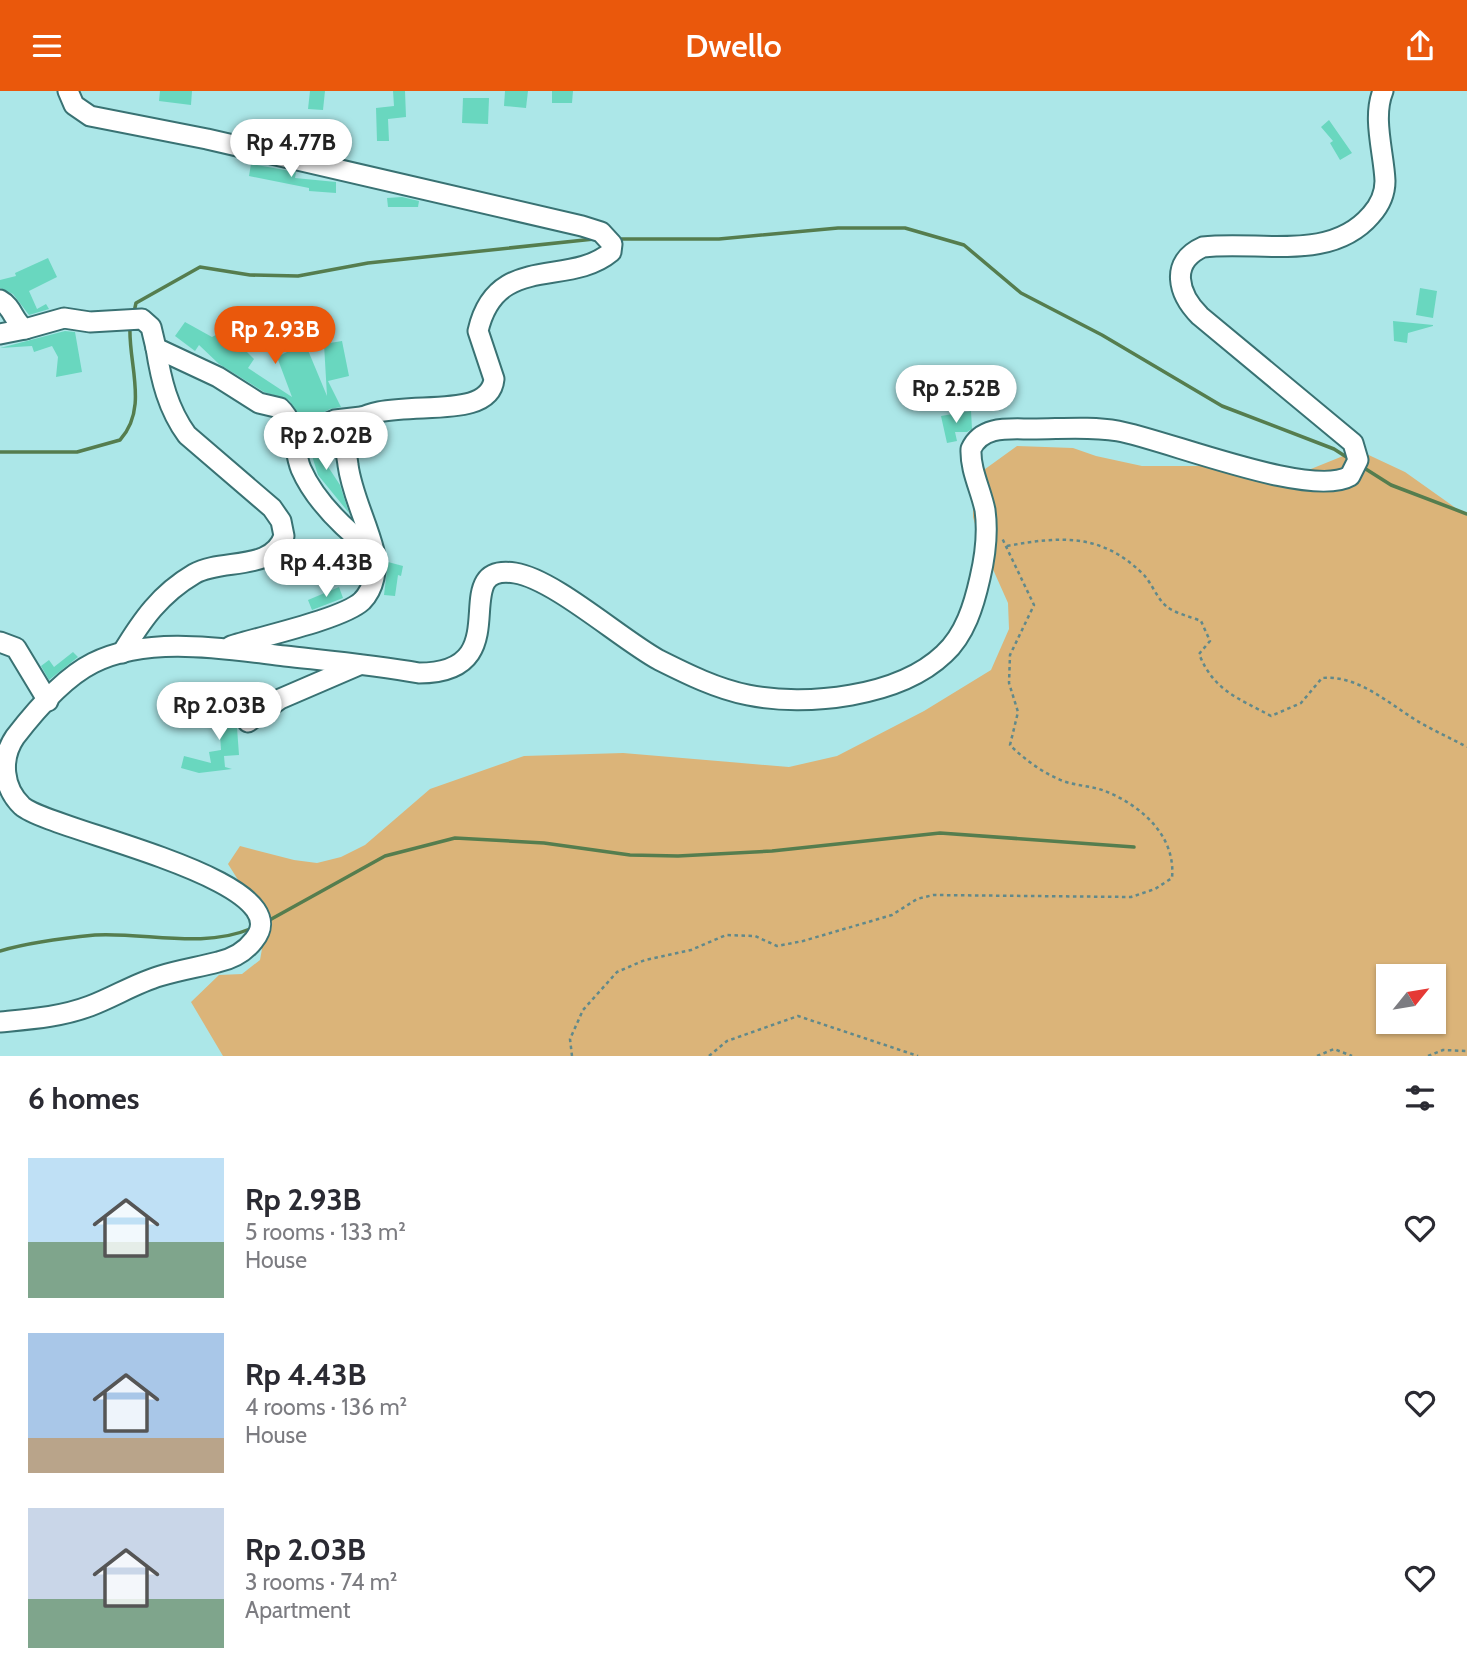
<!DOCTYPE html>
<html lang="en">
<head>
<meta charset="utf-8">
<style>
  :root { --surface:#fff; --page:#f7f7f7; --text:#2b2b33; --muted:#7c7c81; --accent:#ea580c }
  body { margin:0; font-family:Cabin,sans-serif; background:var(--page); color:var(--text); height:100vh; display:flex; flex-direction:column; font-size:26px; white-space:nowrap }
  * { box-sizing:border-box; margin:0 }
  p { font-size:23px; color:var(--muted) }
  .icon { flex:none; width:38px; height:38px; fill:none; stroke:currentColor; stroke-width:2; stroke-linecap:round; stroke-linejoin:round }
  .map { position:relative; height:965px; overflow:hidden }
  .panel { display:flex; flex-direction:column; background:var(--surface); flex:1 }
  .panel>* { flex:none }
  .needle { width:46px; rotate:60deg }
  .fabs { position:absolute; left:1376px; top:873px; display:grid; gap:14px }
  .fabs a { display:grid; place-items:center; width:70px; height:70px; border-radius:0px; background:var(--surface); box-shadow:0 2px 5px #0004; font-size:35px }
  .price { position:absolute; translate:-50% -60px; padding:0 16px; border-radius:24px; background:#fff; color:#222; font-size:23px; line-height:46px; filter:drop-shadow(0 2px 4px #0008) }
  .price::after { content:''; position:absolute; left:50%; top:42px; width:21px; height:16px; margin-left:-10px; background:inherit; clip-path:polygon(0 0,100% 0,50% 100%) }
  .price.selected { background:var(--accent); color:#fff }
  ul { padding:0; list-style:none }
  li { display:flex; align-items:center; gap:21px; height:175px; padding:0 28px }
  li span { display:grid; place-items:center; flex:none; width:196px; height:140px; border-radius:0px; color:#555 }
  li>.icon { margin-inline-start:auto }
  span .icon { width:84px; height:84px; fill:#fffc; stroke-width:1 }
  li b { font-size:30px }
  h2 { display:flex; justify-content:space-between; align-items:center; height:84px; padding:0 28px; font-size:30px }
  header { display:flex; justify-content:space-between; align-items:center; height:91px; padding:0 28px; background:var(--accent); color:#fff; font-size:32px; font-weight:600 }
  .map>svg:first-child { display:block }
  .green { fill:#dbb479; fill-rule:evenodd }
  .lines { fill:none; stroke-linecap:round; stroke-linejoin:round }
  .stream { stroke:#557d4e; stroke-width:3.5 }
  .building { fill:#69d7bf }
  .minor-casing { stroke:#397273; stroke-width:23 }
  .path { stroke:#61898a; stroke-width:2.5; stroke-dasharray:3.5 3.5; stroke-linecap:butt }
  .minor { stroke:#fff; stroke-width:19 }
</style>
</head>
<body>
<header><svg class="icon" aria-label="menu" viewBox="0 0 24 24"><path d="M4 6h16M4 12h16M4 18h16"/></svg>Dwello<svg class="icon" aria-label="share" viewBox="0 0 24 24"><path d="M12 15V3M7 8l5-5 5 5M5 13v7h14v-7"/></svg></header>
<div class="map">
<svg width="1467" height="965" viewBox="0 0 1467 965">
  <rect width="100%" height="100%" fill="#ace7e8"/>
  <path class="green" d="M1017,355l56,2 23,8 46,10h89l65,9 62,-25 47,22 62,44v540h-1244l-32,-54 28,-27 23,-1 18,-14 8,-45 -12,-19 -16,-13 -12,-19 12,-18 54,14 23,3 24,-6 24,-12 65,-56 94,-33 99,-3 166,14 48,-11 87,-45 67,-41 18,-41 -1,-26 -29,-65 -6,-21v-24l8,-21zM1388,886h45v45h-45z"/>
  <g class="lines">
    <g class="stream">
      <polyline points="615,148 719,148 838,137 905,137 964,154 1021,202 1102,244 1222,315 1334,358 1348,367"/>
      <polyline points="134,221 136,212 200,176 250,184 298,185 368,172 594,148"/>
      <path d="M0,361h77l43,-12c29,-32 8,-76 10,-114"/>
      <polyline points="1361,375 1391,394 1467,423"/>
      <polyline points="266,831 385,765 455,747 544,752 630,764 678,765 772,760 940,742 1134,756"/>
      <path d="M0,860c30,-9 64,-13 95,-16 50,-3 107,14 155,-6"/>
    </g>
  </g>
  <g class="building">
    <polygon points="160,0 192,0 191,14 159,10"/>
    <polygon points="310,0 325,0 323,19 308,18"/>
    <polygon points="393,0 405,0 406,26 388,28 389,50 377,50 376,17 394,15"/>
    <polygon points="505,0 528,0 526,17 504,15"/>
    <polygon points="552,0 573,0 572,12 552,12"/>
    <polygon points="463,7 489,7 488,33 462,32"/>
    <polygon points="1329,29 1352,62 1340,69 1330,52 1333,50 1321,36"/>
    <polygon points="261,30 298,35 296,51 259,43"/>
    <polygon points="331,48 340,48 341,62 327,63 297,56 297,51 321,51"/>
    <polygon points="251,73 296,81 295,87 336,91 336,102 309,100 309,97 249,85"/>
    <polygon points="402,106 419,110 418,116 388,116 387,107"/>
    <polygon points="48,167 57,186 29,200 37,218 46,213 49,218 29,224 13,203 0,197 0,189 16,185 15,182"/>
    <polygon points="1420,197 1437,200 1433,227 1416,224"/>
    <polygon points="251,226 261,245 242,256 254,268 248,277 292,306 277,266 305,252 327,305 324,253 342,250 349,285 328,290 341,316 330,318 303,332 289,309 264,301 219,273 199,254 195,260 175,245 185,231 212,246"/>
    <polygon points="1393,230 1433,234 1433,235 1408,242 1407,252 1394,250"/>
    <polygon points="65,240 75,241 82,281 56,286 58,266 52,255 34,261 32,255 0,257"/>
    <polygon points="971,320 972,338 967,341 955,341 957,350 947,352 941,325"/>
    <polygon points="307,349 318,350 324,359 319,362 340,394 349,422 318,384"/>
    <polygon points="388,471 403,475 401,485 398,484 395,505 384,504"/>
    <polygon points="339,496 343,507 312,519 308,509"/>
    <polygon points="73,561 78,566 49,589 41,575 49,569 54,576"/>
    <polygon points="235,609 239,664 224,665 225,676 232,678 199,682 181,677 184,665 211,672 209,661 221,659 218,610"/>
  </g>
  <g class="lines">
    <defs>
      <g id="minor">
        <path d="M68,0l6,14 16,11 117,23 375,87 19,6 11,12 -1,8c-43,36 -115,0 -133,79l16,48c-5,49 -117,11 -146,49 -7,10 -1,26 0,37 4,30 19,57 26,86 4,17 0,38 -12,50 -19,18 -103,36 -131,45"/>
        <path d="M0,209c13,7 13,21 25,29l39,-11 26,4 52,-3 9,8 5,21 62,29 41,26 21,5c17,16 13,42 21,61 14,32 46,62 72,82"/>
        <polyline points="0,243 25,238"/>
        <polyline points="313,339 335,329 361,326"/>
        <polyline points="0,551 16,557 48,610"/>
        <path d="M122,562c20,-33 38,-59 72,-79 28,-16 78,-2 90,-38l-3,-15 -9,-13 -85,-73c-19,-26 -26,-55 -31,-87"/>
        <polyline points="248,631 280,608 359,574"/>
        <path d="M0,931c31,-3 61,-5 90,-16 24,-9 46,-23 70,-30 19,-6 39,-9 58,-14 14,-3 27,-10 36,-22 50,-61 -204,-109 -232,-134 -19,-18 -22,-47 -7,-69 20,-26 48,-59 78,-74 56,-28 133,-14 192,-7 45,5 90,9 134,17 104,0 24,-111 96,-100 39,6 107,67 144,87 28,14 58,29 89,35 58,12 151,2 196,-41 21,-19 30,-49 36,-76 5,-21 8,-46 5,-68 -4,-20 -15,-40 -14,-61 11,-24 39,-20 61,-20 29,0 58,-3 86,2 49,9 193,68 232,45l8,-16 -5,-17 -153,-127c-22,-22 -31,-54 3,-69 55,-7 127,16 168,-32 9,-10 14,-21 14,-34 -1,-28 -13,-63 -2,-90"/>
      </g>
    </defs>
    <use href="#minor" class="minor-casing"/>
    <g class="path">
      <path d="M1007,455c54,-10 95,-13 137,29 8,9 13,23 22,31 8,7 25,11 35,15l9,20 -11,13c15,37 39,44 72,62l30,-13 21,-25c39,-4 73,32 106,49 13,7 26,13 39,20"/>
      <path d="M572,965l-2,-17 13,-29 34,-38 28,-12 46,-10 35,-15 29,1 22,10 26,-5 89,-26 25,-16 16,-4 198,2 24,-8 17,-11c4,-42 -30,-72 -67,-87 -13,-5 -28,-5 -42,-10 -20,-8 -38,-21 -53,-36l8,-33 -9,-29 1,-28 24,-50 -32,-67"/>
      <polyline points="709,965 727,950 798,925 918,965"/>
      <polyline points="1317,965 1334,958 1352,965"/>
      <polyline points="1428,965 1443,959 1467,960"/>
    </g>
    <use href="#minor" class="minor"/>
  </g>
</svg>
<div class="fabs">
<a><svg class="needle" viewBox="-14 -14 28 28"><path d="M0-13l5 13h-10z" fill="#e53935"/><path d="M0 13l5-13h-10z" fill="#7c7c81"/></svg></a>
</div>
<b class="price" style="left:291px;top:88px">Rp 4.77B</b>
<b class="price selected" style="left:275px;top:275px">Rp 2.93B</b>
<b class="price" style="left:956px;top:334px">Rp 2.52B</b>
<b class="price" style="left:326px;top:381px">Rp 2.02B</b>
<b class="price" style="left:326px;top:508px">Rp 4.43B</b>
<b class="price" style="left:219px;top:651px">Rp 2.03B</b>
</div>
<section class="panel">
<h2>6 homes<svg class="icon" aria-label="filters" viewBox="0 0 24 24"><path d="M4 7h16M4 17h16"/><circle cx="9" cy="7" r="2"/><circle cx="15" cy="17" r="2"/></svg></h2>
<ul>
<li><span style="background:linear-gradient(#bfe0f5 60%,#7fa58c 0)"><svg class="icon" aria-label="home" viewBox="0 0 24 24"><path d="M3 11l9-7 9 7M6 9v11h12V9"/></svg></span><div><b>Rp 2.93B</b><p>5 rooms · 133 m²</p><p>House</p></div><svg class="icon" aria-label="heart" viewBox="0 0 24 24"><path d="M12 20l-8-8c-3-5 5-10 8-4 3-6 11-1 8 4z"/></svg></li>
<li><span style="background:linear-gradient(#a9c7e8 75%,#b9a48a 0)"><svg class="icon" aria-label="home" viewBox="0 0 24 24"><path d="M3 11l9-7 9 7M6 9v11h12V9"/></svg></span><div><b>Rp 4.43B</b><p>4 rooms · 136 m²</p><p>House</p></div><svg class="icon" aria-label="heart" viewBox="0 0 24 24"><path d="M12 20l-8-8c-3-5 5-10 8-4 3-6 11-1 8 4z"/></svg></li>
<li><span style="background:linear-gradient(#c9d6e8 65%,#7fa58c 0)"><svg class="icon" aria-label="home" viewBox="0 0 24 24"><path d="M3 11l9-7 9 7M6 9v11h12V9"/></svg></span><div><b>Rp 2.03B</b><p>3 rooms · 74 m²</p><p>Apartment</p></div><svg class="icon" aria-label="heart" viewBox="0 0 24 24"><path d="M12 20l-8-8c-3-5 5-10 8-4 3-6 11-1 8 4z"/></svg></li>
</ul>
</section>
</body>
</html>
